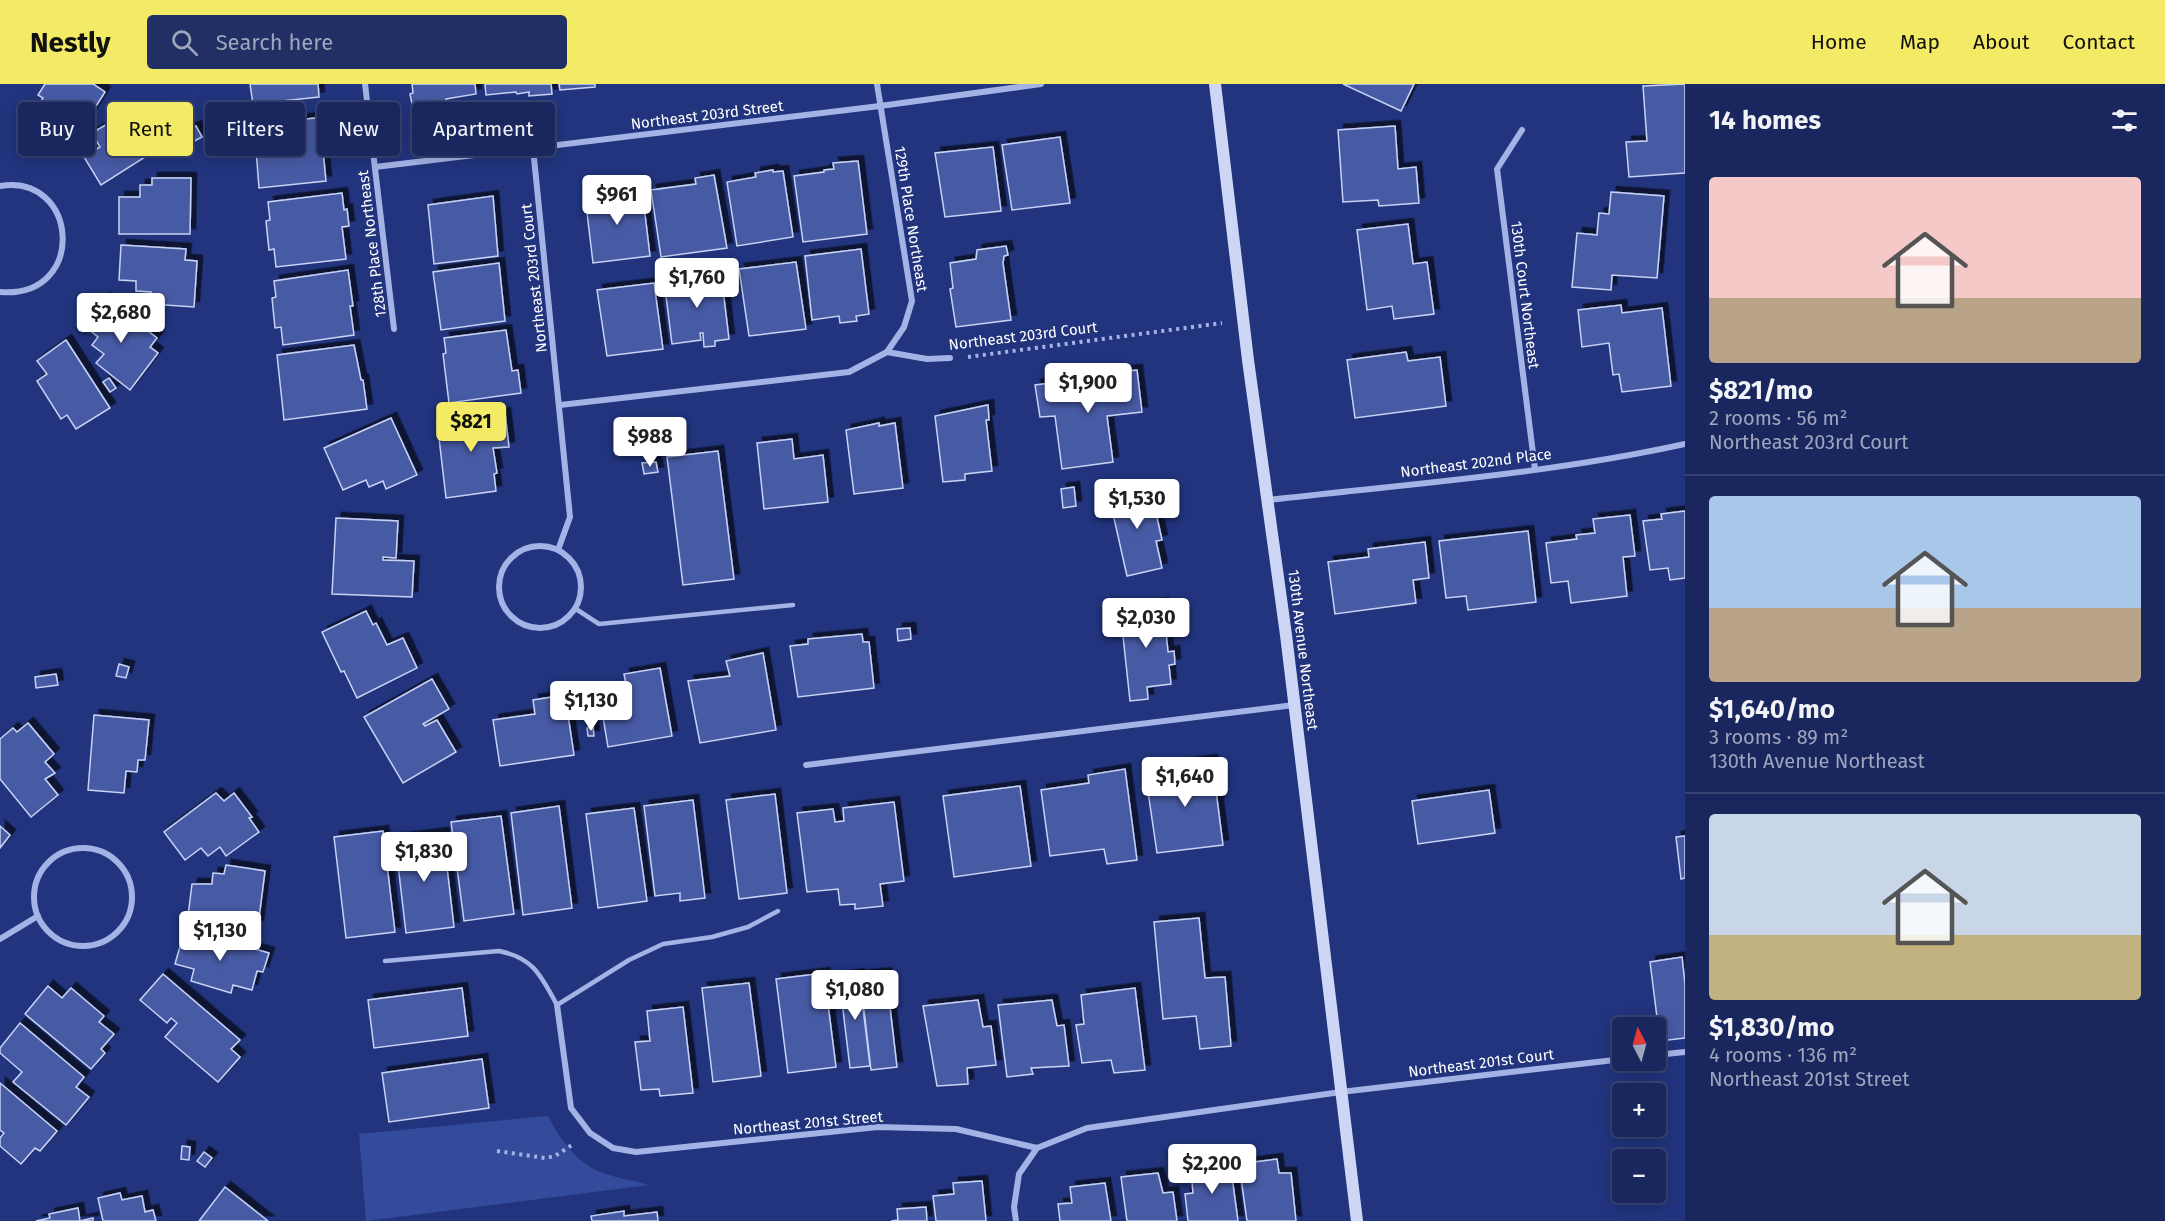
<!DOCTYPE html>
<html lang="en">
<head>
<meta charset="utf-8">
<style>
  :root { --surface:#19275e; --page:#222f64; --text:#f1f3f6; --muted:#9fa5bc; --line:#374473; --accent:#f3ea66 }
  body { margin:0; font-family:"Fira Sans",sans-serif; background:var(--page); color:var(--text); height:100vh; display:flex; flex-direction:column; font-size:22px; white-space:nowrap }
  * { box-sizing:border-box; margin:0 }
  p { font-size:20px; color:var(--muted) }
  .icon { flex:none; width:33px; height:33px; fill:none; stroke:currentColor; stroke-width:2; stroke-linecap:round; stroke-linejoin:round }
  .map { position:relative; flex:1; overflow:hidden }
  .details { display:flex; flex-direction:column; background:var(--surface); width:480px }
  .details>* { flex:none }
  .banner { position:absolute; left:18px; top:18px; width:570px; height:54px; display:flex; gap:12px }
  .needle { width:39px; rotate:354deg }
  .controls { position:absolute; left:1612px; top:933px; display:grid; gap:12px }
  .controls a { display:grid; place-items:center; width:54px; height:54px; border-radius:6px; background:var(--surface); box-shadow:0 3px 15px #0003,0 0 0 2px var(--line); font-size:30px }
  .price { position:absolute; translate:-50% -51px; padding:0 14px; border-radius:6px; background:#fff; color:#222; font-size:20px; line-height:39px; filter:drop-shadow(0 2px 3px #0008) }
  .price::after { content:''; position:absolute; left:50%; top:36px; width:18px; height:14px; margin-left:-9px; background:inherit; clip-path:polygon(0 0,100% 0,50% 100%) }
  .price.active { background:var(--accent); color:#111 }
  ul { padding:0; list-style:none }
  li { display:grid; align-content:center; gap:12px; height:318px; padding:0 24px }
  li+li { border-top:2px solid var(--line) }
  li span { display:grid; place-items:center; height:186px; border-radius:6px; color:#555 }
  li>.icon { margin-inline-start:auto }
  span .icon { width:108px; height:108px; fill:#fffc; stroke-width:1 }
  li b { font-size:26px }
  h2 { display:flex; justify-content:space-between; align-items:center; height:72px; padding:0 24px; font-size:26px }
  .chip { padding:0 21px; border-radius:6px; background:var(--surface); box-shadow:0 3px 15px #0003,0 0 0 2px var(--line); font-size:21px; line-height:54px }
  .chip.active { background:var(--accent); color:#111 }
  header { display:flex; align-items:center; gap:36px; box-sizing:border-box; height:84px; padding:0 30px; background:var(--accent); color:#111 }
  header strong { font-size:28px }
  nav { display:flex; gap:33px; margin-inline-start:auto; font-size:21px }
  .search { width:420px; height:54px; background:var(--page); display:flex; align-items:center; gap:15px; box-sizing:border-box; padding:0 21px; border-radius:6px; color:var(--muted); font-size:22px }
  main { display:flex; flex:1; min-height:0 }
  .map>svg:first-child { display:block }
  .green { fill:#344b9b }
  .building { fill:#465aa4; stroke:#c8d2f5; stroke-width:1.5; filter:url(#shadow) }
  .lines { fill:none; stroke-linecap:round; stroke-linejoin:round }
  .path { stroke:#a4b3e6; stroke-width:4; stroke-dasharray:3 4.5; stroke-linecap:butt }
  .lane { stroke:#a4b3e6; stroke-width:4.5 }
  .street { stroke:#a4b3e6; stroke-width:6 }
  .secondary { stroke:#ced6f5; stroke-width:12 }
  .labels { text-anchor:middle; stroke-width:5; stroke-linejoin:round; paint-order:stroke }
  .street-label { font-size:15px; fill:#fff; stroke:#21347d }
</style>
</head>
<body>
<header>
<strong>Nestly</strong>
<div class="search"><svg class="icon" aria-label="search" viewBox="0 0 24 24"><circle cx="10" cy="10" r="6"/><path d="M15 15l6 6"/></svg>Search here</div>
<nav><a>Home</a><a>Map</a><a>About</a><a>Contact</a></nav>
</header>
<main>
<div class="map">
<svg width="1685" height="1137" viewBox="0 0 1685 1137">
  <defs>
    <filter id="shadow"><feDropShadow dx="5.5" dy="-5.5" stdDeviation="0" flood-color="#0009"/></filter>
  </defs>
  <rect width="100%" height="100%" fill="#21347d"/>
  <path class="green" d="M548,1032c10,20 25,42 46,53 14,8 39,11 55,16l-283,36 -7,-87z"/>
  <g class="building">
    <polygon points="45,0 93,0 105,8 67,68 36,49 47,31 37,24 43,14 38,11"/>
    <polygon points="250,0 318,0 319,13 253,20"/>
    <polygon points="412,0 475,0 476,10 446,15 446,20 413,25 410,10 413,9"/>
    <polygon points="485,0 551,0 552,10 529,12 529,8 517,10 516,8 486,11"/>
    <polygon points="559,0 595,0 595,3 560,6"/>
    <polygon points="1343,0 1414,0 1401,27"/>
    <polygon points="1685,0 1685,89 1629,93 1626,58 1647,57 1643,2"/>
    <polygon points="149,23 160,40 165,38 175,54 101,101 84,73 100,63 92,49 129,27 133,32"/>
    <polygon points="326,33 328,55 325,55 327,67 323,67 326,97 259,104 254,40"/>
    <polygon points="196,42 202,53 191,59 185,47"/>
    <polygon points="1395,42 1398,85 1416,83 1419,119 1379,122 1378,116 1343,118 1338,46"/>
    <polygon points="1060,53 1070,119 1012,126 1002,61"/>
    <polygon points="993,63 1001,127 945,133 935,69"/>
    <polygon points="858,77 867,150 803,158 794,92 824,88 824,86 834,85 833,79"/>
    <polygon points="773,86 773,88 783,87 793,153 737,162 727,98 756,93 755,89"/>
    <polygon points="714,91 727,164 661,173 651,106 696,100 695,94"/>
    <polygon points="152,94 191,94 190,150 119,150 119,113 140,113 140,101 152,101"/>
    <polygon points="642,105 650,172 593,179 585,112"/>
    <polygon points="1611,108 1664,112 1657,194 1612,191 1611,206 1572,203 1577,149 1597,151 1599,129 1609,130"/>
    <polygon points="342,109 344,126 347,125 349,142 342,143 346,175 276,183 274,165 269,166 266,137 270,136 268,118"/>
    <polygon points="493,112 498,172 434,180 428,121"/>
    <polygon points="1408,140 1413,180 1427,178 1434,230 1394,235 1392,222 1367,226 1357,146"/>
    <polygon points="121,161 186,165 185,176 197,177 194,223 151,220 151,208 136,207 136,197 119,196"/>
    <polygon points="1006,162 1008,171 1004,172 1003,179 1011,236 956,243 950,205 953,204 950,179 976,175 977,166"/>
    <polygon points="861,165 869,230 856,232 857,237 840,239 839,232 812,236 805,172"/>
    <polygon points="796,178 806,245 749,252 739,185"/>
    <polygon points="499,179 505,237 441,246 433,188"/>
    <polygon points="348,186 353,222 350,222 354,251 283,261 281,243 275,244 272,214 276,213 274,197"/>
    <polygon points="721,189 729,255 715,257 715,262 704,263 703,249 700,249 701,256 672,260 664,196"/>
    <polygon points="654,199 663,265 607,272 597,206"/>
    <polygon points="105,214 157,254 150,263 158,269 130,306 96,279 104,270 92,261 98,253 83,241"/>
    <polygon points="1621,221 1622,229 1662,224 1671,302 1622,308 1619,290 1613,291 1609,259 1582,263 1578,226"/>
    <polygon points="506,246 512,287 518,286 521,309 449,319 443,270 446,269 444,254"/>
    <polygon points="66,256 110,324 76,345 67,331 61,335 37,297 47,290 37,277"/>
    <polygon points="354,261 361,296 363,296 367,325 284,336 277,271"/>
    <polygon points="1406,268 1408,277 1440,273 1446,322 1355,334 1347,276"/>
    <polygon points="1137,286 1142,328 1107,332 1113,378 1062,385 1055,332 1040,333 1035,301 1099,293 1099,290"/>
    <polygon points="109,294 116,304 110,308 103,298"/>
    <polygon points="988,321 989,336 986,336 992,387 965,390 965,396 943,398 935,332"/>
    <polygon points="505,329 509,363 493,364 497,389 494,390 496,407 446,414 437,337"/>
    <polygon points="391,334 417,391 386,405 383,397 369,403 366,396 343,406 324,364"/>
    <polygon points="879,339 879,342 895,339 903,404 854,410 846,346"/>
    <polygon points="792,355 794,375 823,371 828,418 764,425 757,359"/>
    <polygon points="718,367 734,495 683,501 667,373"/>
    <polygon points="656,378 658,388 644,390 642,379"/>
    <polygon points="1150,402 1162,456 1156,457 1162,484 1127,492 1109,412"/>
    <polygon points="1074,403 1076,422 1063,424 1061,405"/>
    <polygon points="1685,427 1685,494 1670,496 1668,484 1650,486 1643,437 1662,435 1661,430"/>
    <polygon points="1630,431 1635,472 1623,473 1627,512 1571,519 1568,497 1551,499 1546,459 1577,455 1576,451 1595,449 1593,435"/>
    <polygon points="336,434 398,437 396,474 383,473 383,476 414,477 412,513 332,510"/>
    <polygon points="1528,447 1536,518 1468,526 1466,512 1446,514 1439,457"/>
    <polygon points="1425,458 1429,494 1413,496 1416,519 1335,530 1328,478 1369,473 1368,465"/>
    <polygon points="1163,519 1168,568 1174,567 1175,580 1169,581 1171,600 1147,603 1148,615 1130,617 1120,524"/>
    <polygon points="366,527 373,541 376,539 387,561 403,554 417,584 357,614 344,587 341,588 322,548"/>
    <polygon points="910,544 911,555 898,557 897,545"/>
    <polygon points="862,550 863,558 869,558 874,604 798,613 790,562 808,560 808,555"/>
    <polygon points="763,569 776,646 700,659 688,597 730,592 726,577"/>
    <polygon points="119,580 129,583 126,594 116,592"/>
    <polygon points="660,584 672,652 608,663 600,615 628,610 624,590"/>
    <polygon points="56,590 58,601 36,604 35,593"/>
    <polygon points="432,595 449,625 423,640 425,642 437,636 456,668 403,699 364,633"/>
    <polygon points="565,611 574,671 500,682 493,636 535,630 533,616"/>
    <polygon points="94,631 149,636 145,676 138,676 137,688 126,687 124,709 88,706"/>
    <polygon points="28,639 54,670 45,678 55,689 45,695 58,711 31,733 0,695 0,655 13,644 17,648"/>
    <polygon points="593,643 594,652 588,652 587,644"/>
    <polygon points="1212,676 1223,761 1157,769 1146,694 1174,691 1173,681"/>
    <polygon points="1125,685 1137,776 1107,780 1104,765 1050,772 1041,706 1089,699 1088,691"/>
    <polygon points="1020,702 1031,782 954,793 943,712"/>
    <polygon points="1489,706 1495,749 1418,760 1412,717"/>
    <polygon points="216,709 224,717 234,709 252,733 249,734 259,748 226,772 220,763 208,772 201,764 185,776 164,748"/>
    <polygon points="775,710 787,809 739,815 726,716"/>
    <polygon points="693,716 705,814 680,817 680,809 655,812 644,722"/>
    <polygon points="894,718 904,797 880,800 883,822 855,825 855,820 840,821 838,805 807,808 797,729 833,725 835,738 844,737 843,724"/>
    <polygon points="559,722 572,824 523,831 511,729"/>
    <polygon points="634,724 647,817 598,824 586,730"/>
    <polygon points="501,732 514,830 464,837 451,738"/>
    <polygon points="0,742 10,751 0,764"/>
    <polygon points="383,747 395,848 346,854 334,753"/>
    <polygon points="443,749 454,843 406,849 395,755"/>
    <polygon points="1685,752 1685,794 1681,795 1676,753"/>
    <polygon points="226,781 265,787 258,842 188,832 192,800 212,800 213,789 224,790"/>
    <polygon points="1199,834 1205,894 1225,893 1231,962 1200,965 1196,932 1163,935 1154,838"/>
    <polygon points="185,845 269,869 263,888 257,887 252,906 233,901 231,909 191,897 194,885 175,880"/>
    <polygon points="1682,873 1685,900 1685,954 1660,957 1650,878"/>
    <polygon points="824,889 836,983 788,989 776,895"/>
    <polygon points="886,889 897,983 871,986 860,892"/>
    <polygon points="163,890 240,956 231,965 240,973 218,998 165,953 177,939 171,934 167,939 140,916"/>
    <polygon points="859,890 870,982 850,984 839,893"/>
    <polygon points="749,899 761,992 713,998 702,904"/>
    <polygon points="48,902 62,914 71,904 104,932 99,938 114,950 101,965 105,969 91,985 25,930"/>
    <polygon points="462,904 468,952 374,964 368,916"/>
    <polygon points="1135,904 1145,986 1114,989 1111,976 1082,979 1076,941 1084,940 1081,911"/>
    <polygon points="978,916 983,943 991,942 996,981 967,984 968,1000 937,1002 923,922"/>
    <polygon points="1052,916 1057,942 1064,941 1069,982 1031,984 1033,990 1007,993 998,921"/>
    <polygon points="683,923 693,1009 660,1012 659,1005 641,1006 635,958 650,957 647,927"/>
    <polygon points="20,939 84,993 76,1003 89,1013 66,1041 13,998 22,988 0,969 0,964"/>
    <polygon points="482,975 489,1024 389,1038 382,989"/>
    <polygon points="0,999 57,1047 40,1067 35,1064 21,1080 0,1062 0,1054 4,1049 0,1046"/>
    <polygon points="182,1062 190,1063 189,1076 181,1075"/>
    <polygon points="204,1068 212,1074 205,1083 197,1077"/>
    <polygon points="1277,1075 1279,1089 1291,1089 1296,1137 1247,1137 1239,1080"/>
    <polygon points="1230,1078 1238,1137 1188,1137 1185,1110 1193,1109 1192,1098 1198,1096 1196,1082"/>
    <polygon points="1158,1089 1163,1109 1173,1108 1177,1137 1127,1137 1121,1093"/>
    <polygon points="982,1097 986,1137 936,1137 933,1112 954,1110 953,1099"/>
    <polygon points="1105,1099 1111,1137 1060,1137 1058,1120 1072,1119 1070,1103"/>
    <polygon points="225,1103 268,1137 199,1137"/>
    <polygon points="120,1109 122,1116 142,1112 145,1128 153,1126 156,1137 103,1137 98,1114"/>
    <polygon points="926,1123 927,1137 891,1137 898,1136 897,1125"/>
    <polygon points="78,1124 80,1137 93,1134 93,1137 36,1137 50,1134 49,1130"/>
    <polygon points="624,1127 624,1132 657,1128 658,1137 592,1137 591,1132"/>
  </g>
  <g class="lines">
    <g class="path">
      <polyline points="968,273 1222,239"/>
      <polyline points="497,1067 545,1074 555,1072 575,1059"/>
    </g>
    <g class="lane">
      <polyline points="576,525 599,540 793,521"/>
      <path d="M385,877l114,-10c35,7 42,25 58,54l72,-45 34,-16 49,-7 36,-10 30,-16"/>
    </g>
    <g class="street">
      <polyline points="365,0 394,245"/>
      <polyline points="877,0 912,217 904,243 887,268"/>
      <polyline points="1522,46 1497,85 1535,385"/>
      <polyline points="533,64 570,433 558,466"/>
      <polyline points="375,83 880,22 1041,0"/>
      <path d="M0,102c79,-13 88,113 0,106"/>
      <polyline points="560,321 849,288 887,268 927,275 950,274"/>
      <path d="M1268,416c139,-16 281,-26 417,-56"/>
      <circle cx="540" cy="503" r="41"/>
      <polyline points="806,681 1294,621"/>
      <circle cx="83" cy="813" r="49"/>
      <polyline points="0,855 38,832"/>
      <polyline points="557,921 571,1024 590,1049 613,1064 636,1068 878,1043 956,1045 1037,1064 1087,1044 1341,1008 1623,975"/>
      <polyline points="1656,971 1685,968"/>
      <polyline points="1016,1137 1014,1123 1019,1090 1037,1064"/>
    </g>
    <polyline class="secondary" points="1215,0 1248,276 1286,551 1357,1137"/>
  </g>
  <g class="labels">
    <g class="street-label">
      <text transform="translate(707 31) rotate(-7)" y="5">Northeast 203rd Street</text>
      <text transform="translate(911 135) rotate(81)" y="5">129th Place Northeast</text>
      <text transform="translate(372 160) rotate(-97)" y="5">128th Place Northeast</text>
      <text transform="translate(534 194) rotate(-96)" y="5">Northeast 203rd Court</text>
      <text transform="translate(1525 211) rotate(83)" y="5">130th Court Northeast</text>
      <text transform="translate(1023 252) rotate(-7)" y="5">Northeast 203rd Court</text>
      <text transform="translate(1476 379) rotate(-7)" y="5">Northeast 202nd Place</text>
      <text transform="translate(1303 566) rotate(83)" y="5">130th Avenue Northeast</text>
      <text transform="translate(1481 979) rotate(-7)" y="5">Northeast 201st Court</text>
      <text transform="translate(808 1039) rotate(-5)" y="5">Northeast 201st Street</text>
    </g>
  </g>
</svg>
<div class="controls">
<a><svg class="needle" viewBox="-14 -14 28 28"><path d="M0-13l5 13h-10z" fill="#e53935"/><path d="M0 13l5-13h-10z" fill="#9fa5bc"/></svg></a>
<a>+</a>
<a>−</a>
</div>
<b class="price" style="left:617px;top:142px">$961</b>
<b class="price" style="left:697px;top:225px">$1,760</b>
<b class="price" style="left:121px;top:260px">$2,680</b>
<b class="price" style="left:1088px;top:330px">$1,900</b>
<b class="price active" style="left:471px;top:369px">$821</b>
<b class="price" style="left:650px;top:384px">$988</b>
<b class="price" style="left:1137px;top:446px">$1,530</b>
<b class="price" style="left:1146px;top:565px">$2,030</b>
<b class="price" style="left:591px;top:648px">$1,130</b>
<b class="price" style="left:1185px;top:724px">$1,640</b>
<b class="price" style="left:424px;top:799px">$1,830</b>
<b class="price" style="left:220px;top:878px">$1,130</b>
<b class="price" style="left:855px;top:937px">$1,080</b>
<b class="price" style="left:1212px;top:1111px">$2,200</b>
<div class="banner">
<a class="chip">Buy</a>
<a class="chip active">Rent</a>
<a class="chip">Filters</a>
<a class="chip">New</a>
<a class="chip">Apartment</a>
</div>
</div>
<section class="details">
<h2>14 homes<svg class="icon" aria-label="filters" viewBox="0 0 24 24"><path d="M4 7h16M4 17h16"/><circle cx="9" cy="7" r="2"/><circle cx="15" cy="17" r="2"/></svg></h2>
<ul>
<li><span style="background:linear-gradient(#f6c9c9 65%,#b9a48a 0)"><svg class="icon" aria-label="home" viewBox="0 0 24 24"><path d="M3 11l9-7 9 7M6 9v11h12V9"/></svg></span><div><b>$821/mo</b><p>2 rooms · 56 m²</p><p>Northeast 203rd Court</p></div></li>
<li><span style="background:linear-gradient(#a9c7e8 60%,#b9a48a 0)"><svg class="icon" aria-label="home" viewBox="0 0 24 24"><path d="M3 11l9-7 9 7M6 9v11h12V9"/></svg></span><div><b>$1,640/mo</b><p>3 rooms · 89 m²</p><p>130th Avenue Northeast</p></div></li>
<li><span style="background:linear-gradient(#c9d6e8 65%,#c2b280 0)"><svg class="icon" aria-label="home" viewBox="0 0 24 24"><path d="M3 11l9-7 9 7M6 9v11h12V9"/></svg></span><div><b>$1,830/mo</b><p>4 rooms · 136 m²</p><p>Northeast 201st Street</p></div></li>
</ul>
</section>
</main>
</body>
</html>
